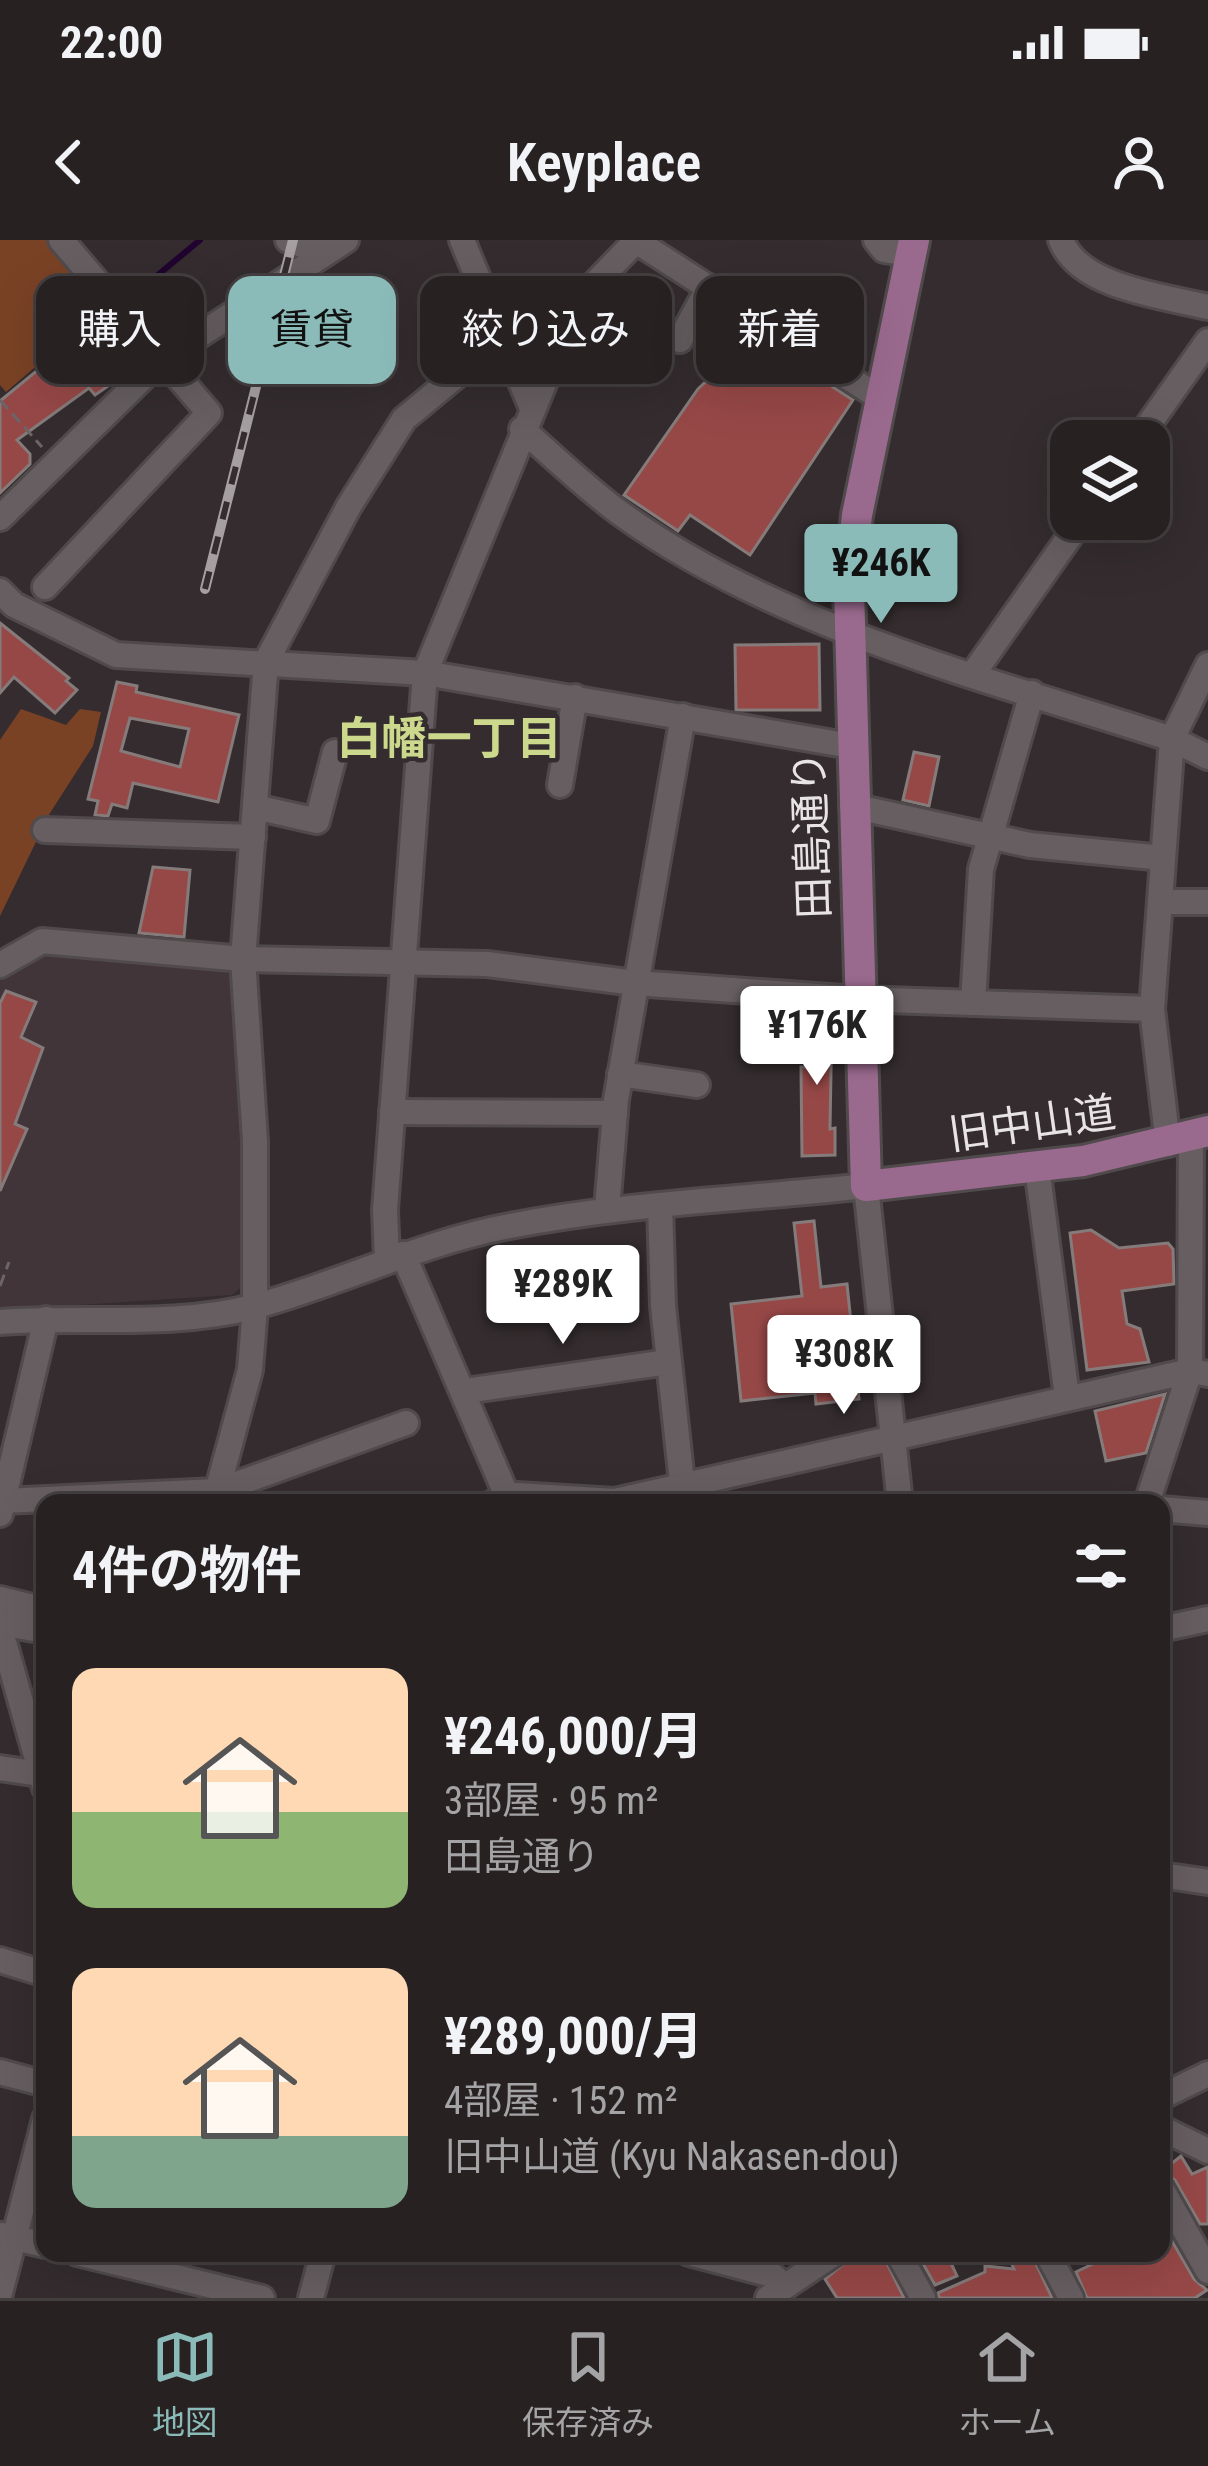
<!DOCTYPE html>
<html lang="ja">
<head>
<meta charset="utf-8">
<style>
  :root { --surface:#272122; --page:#2f292a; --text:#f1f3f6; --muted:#a4a3a5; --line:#433e40; --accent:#8bbbb9 }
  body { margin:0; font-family:"Roboto Condensed","Noto Sans JP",sans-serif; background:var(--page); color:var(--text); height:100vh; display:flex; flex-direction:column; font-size:45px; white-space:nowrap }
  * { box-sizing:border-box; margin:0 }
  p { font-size:39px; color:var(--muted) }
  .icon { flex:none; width:66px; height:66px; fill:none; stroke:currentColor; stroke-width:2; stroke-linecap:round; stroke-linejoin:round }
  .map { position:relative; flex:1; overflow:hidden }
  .side { position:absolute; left:36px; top:1254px; width:1134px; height:768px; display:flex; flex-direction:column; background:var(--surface); border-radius:24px; box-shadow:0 12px 48px #0002,0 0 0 3px var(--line) }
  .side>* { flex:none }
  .banner { position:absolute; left:36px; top:36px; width:1137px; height:108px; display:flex; gap:24px }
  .controls { position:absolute; left:1050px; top:180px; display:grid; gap:24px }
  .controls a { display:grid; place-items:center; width:120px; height:120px; border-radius:24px; background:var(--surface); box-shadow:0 12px 48px #0002,0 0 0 3px var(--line); font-size:60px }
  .price { position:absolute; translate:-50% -102px; padding:0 27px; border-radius:12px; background:#fff; color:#222; font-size:39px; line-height:78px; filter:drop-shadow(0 3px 6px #0008) }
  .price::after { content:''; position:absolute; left:50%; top:72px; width:36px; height:27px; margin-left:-18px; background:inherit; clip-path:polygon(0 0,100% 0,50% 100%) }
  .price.current { background:var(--accent); color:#111 }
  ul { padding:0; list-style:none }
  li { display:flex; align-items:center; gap:36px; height:300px; padding:0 36px }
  li span { display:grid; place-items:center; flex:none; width:336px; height:240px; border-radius:24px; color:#555 }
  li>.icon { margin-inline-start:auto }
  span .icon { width:144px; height:144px; fill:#fffc; stroke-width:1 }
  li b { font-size:51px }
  h2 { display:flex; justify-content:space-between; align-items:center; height:144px; padding:0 36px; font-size:51px }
  .chip { padding:0 42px; border-radius:24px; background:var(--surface); box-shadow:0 12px 48px #0002,0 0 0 3px var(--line); font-size:42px; line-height:108px }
  .chip.current { background:var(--accent); color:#111 }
  .status { display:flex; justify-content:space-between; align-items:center; height:84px; padding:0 60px; background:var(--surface); direction:ltr }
  .status svg { height:33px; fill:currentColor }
  header { display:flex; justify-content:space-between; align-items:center; height:156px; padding:0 36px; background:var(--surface); font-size:54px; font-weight:600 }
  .tab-bar { display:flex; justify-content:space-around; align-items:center; height:168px; border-top:3px solid var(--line); background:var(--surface); font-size:33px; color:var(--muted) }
  .tab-bar a { display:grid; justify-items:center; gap:6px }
  .tab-bar .current { color:var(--accent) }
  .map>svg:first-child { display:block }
  .built { fill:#423539 }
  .green { fill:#7a4225 }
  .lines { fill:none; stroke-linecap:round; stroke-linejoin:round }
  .stream { stroke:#20032e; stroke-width:6 }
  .building { fill:#964847; stroke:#857b7b; stroke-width:3; fill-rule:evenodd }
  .minor-casing { stroke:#504a4c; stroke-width:30 }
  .major-casing { stroke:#504a4c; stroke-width:36 }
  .path { stroke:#6c6567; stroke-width:3; stroke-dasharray:12 6; stroke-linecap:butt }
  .minor { stroke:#665e60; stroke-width:24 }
  .major { stroke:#9a6a8e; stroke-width:30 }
  .rail-casing { stroke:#a59fa1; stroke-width:10 }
  .rail { stroke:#342c2e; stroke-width:6; stroke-dasharray:18; stroke-linecap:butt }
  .labels { text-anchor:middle; stroke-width:9; stroke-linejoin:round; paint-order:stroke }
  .street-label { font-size:42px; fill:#e8e3e5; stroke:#342c2e }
  .neighbourhood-label { font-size:45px; font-weight:bold; fill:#ccd98d; stroke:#342c2e }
</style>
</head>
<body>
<div class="status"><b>22:00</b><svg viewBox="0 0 49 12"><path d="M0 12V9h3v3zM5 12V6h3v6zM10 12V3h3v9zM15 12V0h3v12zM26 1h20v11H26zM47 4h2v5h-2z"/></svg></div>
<header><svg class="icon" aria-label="back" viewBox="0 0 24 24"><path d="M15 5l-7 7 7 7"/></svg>Keyplace<svg class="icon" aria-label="person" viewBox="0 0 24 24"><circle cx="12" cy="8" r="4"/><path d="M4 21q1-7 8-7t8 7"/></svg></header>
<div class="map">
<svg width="1208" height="2058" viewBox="0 0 1208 2058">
  <rect width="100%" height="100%" fill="#342c2e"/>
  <polygon class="built" points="20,710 229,725 238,733 245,1044 232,1055 0,1070 0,725"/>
  <g class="green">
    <polygon points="0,0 48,0 104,68 6,152 0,145"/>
    <polygon points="21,469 66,485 80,469 101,472 93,506 50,573 0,676 0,500"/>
  </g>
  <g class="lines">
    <polyline class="stream" points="124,63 200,0"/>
  </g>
  <g class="building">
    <polygon points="754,96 853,160 750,315 690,275 678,291 624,255 698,149"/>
    <polygon points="78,97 117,140 95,155 89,148 17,200 30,214 30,224 0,253 0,161"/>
    <polygon points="0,383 69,438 66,441 77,450 55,473 14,437 0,453"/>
    <polygon points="819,404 820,470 736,470 735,405"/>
    <path d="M117,442l20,4 -1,6 103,23 -21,87 -85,-19 -6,25 -15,-4 -4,12 -13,-1 3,-14 -10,-2zM130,478l59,11 -9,38 -59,-16z"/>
    <polygon points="914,512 939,517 929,566 903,560"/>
    <polygon points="153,627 190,630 184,697 139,693"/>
    <polygon points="6,751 36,762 21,797 43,808 15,884 27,889 0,951 0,763"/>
    <polygon points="802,772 832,774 830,889 835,888 835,915 802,916 801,827 810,827 813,794 801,793"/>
    <polygon points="814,981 821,1047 847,1044 859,1159 816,1164 815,1153 741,1161 731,1064 802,1056 794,983"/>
    <polygon points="1091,990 1119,1008 1168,1003 1173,1009 1174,1044 1122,1051 1127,1084 1140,1089 1149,1122 1087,1130 1070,993"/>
    <polygon points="1165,1154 1146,1213 1106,1221 1095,1171"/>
    <polygon points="1181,1916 1192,1934 1208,1927 1208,1984 1200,1984 1175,1940 1161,1932"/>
    <polygon points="1161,1982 1194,2039 1207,2050 1195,2058 1087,2058 1076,2032 1116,2013 1161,2013"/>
    <polygon points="857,2013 882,2013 904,2058 837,2058 825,2039"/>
    <polygon points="917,2013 955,2013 940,2020 950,2021 957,2036 935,2045"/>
    <polygon points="1007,2013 1031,2013 1052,2058 939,2058 938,2053 985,2032 985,2026 1014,2029"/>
  </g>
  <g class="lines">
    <defs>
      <g id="minor">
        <polyline points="288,0 325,13"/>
        <polyline points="462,0 531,166"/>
        <polyline points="876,0 884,10 912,14"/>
        <path d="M1061,0c19,48 102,56 147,67"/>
        <polyline points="680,100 709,47"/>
        <path d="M522,189c32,28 64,59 98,84 159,115 368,166 552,226l36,18"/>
        <polyline points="1137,201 1208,101"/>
        <polyline points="0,278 160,121 346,0"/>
        <polyline points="45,347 209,173 61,0"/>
        <polyline points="0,351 14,365 116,415 425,433 851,506"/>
        <polyline points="973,434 1082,279"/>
        <polyline points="560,545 575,457"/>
        <polyline points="852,566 1030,605 1163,618"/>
        <polyline points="255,567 317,581 335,512"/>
        <polyline points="45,590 253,597"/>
        <polyline points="1160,662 1208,662"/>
        <polyline points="0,725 42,701 243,719 487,724 635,743 858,759 1152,769"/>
        <polyline points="973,763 981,629 1032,453"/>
        <polyline points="620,834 697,845"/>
        <polyline points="392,872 615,873"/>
        <polyline points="1168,904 1152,769 1172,499 1208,425"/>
        <polyline points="1037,927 1067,1157"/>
        <polyline points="660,965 663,1066 684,1261"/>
        <polyline points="607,969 616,860 683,476"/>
        <polyline points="403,1014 507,1256"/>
        <polyline points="387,1019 385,970 425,433 578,61 636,1 880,158"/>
        <path d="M0,1082c84,-6 175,6 256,-16 86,-23 166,-64 254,-80 117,-23 237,-27 356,-40l34,317"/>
        <polyline points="465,1151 668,1122"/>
        <polyline points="3,1261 217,1251 406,1183"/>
        <polyline points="214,1263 250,1130 255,1067 255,901 243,719 266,422 349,266 404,179 502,98"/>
        <polyline points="493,1263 517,1255 615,1261 1190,1131 1208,1134"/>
        <polyline points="1147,1263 1190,1131 1191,898"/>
        <polyline points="1161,1269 1208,1273"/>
        <polyline points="0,1274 46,1079"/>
        <polyline points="0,1359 45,1370"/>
        <polyline points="0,1383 45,1391"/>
        <polyline points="1161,1389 1208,1379"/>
        <polyline points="0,1404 5,1405 45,1548"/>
        <polyline points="0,1528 40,1534"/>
        <polyline points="1161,1635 1208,1642"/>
        <polyline points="0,1720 45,1734"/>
        <polyline points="0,1832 45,1844"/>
        <polyline points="1161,1857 1208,1834"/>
        <polyline points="1161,1888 1208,1911"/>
        <polyline points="1161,1948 1208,2031"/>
        <polyline points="2,1995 45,2005"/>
        <polyline points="77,2013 262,2058"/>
        <polyline points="689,2013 772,2035 783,2045"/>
        <polyline points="898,2013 923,2058"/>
        <polyline points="1047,2013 1071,2058"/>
        <polyline points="0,2053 45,1879"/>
        <polyline points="311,2058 323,2013"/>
        <polyline points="768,2058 835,2013"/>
      </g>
      <polyline id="major" points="914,0 857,275 849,348 866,946 1083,921 1208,891"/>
    </defs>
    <use href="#minor" class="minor-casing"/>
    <use href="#major" class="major-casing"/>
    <g class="path">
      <polyline points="0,160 42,207"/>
      <polyline points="0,1046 9,1022"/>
    </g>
    <use href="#minor" class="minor"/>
    <use href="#major" class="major"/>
    <defs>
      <polyline id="rail" points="205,349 293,0"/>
    </defs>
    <use href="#rail" class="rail-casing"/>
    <use href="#rail" class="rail"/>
  </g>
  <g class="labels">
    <g class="street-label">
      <text transform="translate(811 595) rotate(-92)" y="15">田島通り</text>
      <text transform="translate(1032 883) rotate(-8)" y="15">旧中山道</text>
    </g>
    <g class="neighbourhood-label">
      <text x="449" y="514">白幡一丁目</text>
    </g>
  </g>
</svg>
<div class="controls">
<a><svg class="icon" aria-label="layers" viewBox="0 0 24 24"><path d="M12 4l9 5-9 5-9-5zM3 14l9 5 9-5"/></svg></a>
</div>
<b class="price current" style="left:881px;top:386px">¥246K</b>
<b class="price" style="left:817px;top:848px">¥176K</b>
<b class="price" style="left:563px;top:1107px">¥289K</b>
<b class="price" style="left:844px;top:1177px">¥308K</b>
<div class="banner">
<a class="chip">購入</a>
<a class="chip current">賃貸</a>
<a class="chip">絞り込み</a>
<a class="chip">新着</a>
</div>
<section class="side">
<h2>4件の物件<svg class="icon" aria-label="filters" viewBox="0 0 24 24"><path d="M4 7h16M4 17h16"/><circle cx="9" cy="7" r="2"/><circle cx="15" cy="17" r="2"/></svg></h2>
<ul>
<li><span style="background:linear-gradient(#ffd9b3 60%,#8fb573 0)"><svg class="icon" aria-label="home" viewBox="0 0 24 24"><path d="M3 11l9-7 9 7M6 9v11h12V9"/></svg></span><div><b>¥246,000/月</b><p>3部屋 · 95 m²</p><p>田島通り</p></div></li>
<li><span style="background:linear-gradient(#ffd9b3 70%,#7fa58c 0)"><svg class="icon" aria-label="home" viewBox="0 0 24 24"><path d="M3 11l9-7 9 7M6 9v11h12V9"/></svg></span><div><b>¥289,000/月</b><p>4部屋 · 152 m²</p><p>旧中山道 (Kyu Nakasen-dou)</p></div></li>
</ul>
</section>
</div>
<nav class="tab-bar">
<a class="current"><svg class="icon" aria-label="map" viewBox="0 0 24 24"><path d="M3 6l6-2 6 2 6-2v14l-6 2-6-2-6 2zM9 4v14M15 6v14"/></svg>地図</a>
<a><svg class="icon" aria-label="saved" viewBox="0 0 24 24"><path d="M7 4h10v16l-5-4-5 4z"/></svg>保存済み</a>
<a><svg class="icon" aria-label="home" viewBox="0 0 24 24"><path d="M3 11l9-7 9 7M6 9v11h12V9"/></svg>ホーム</a>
</nav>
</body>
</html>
